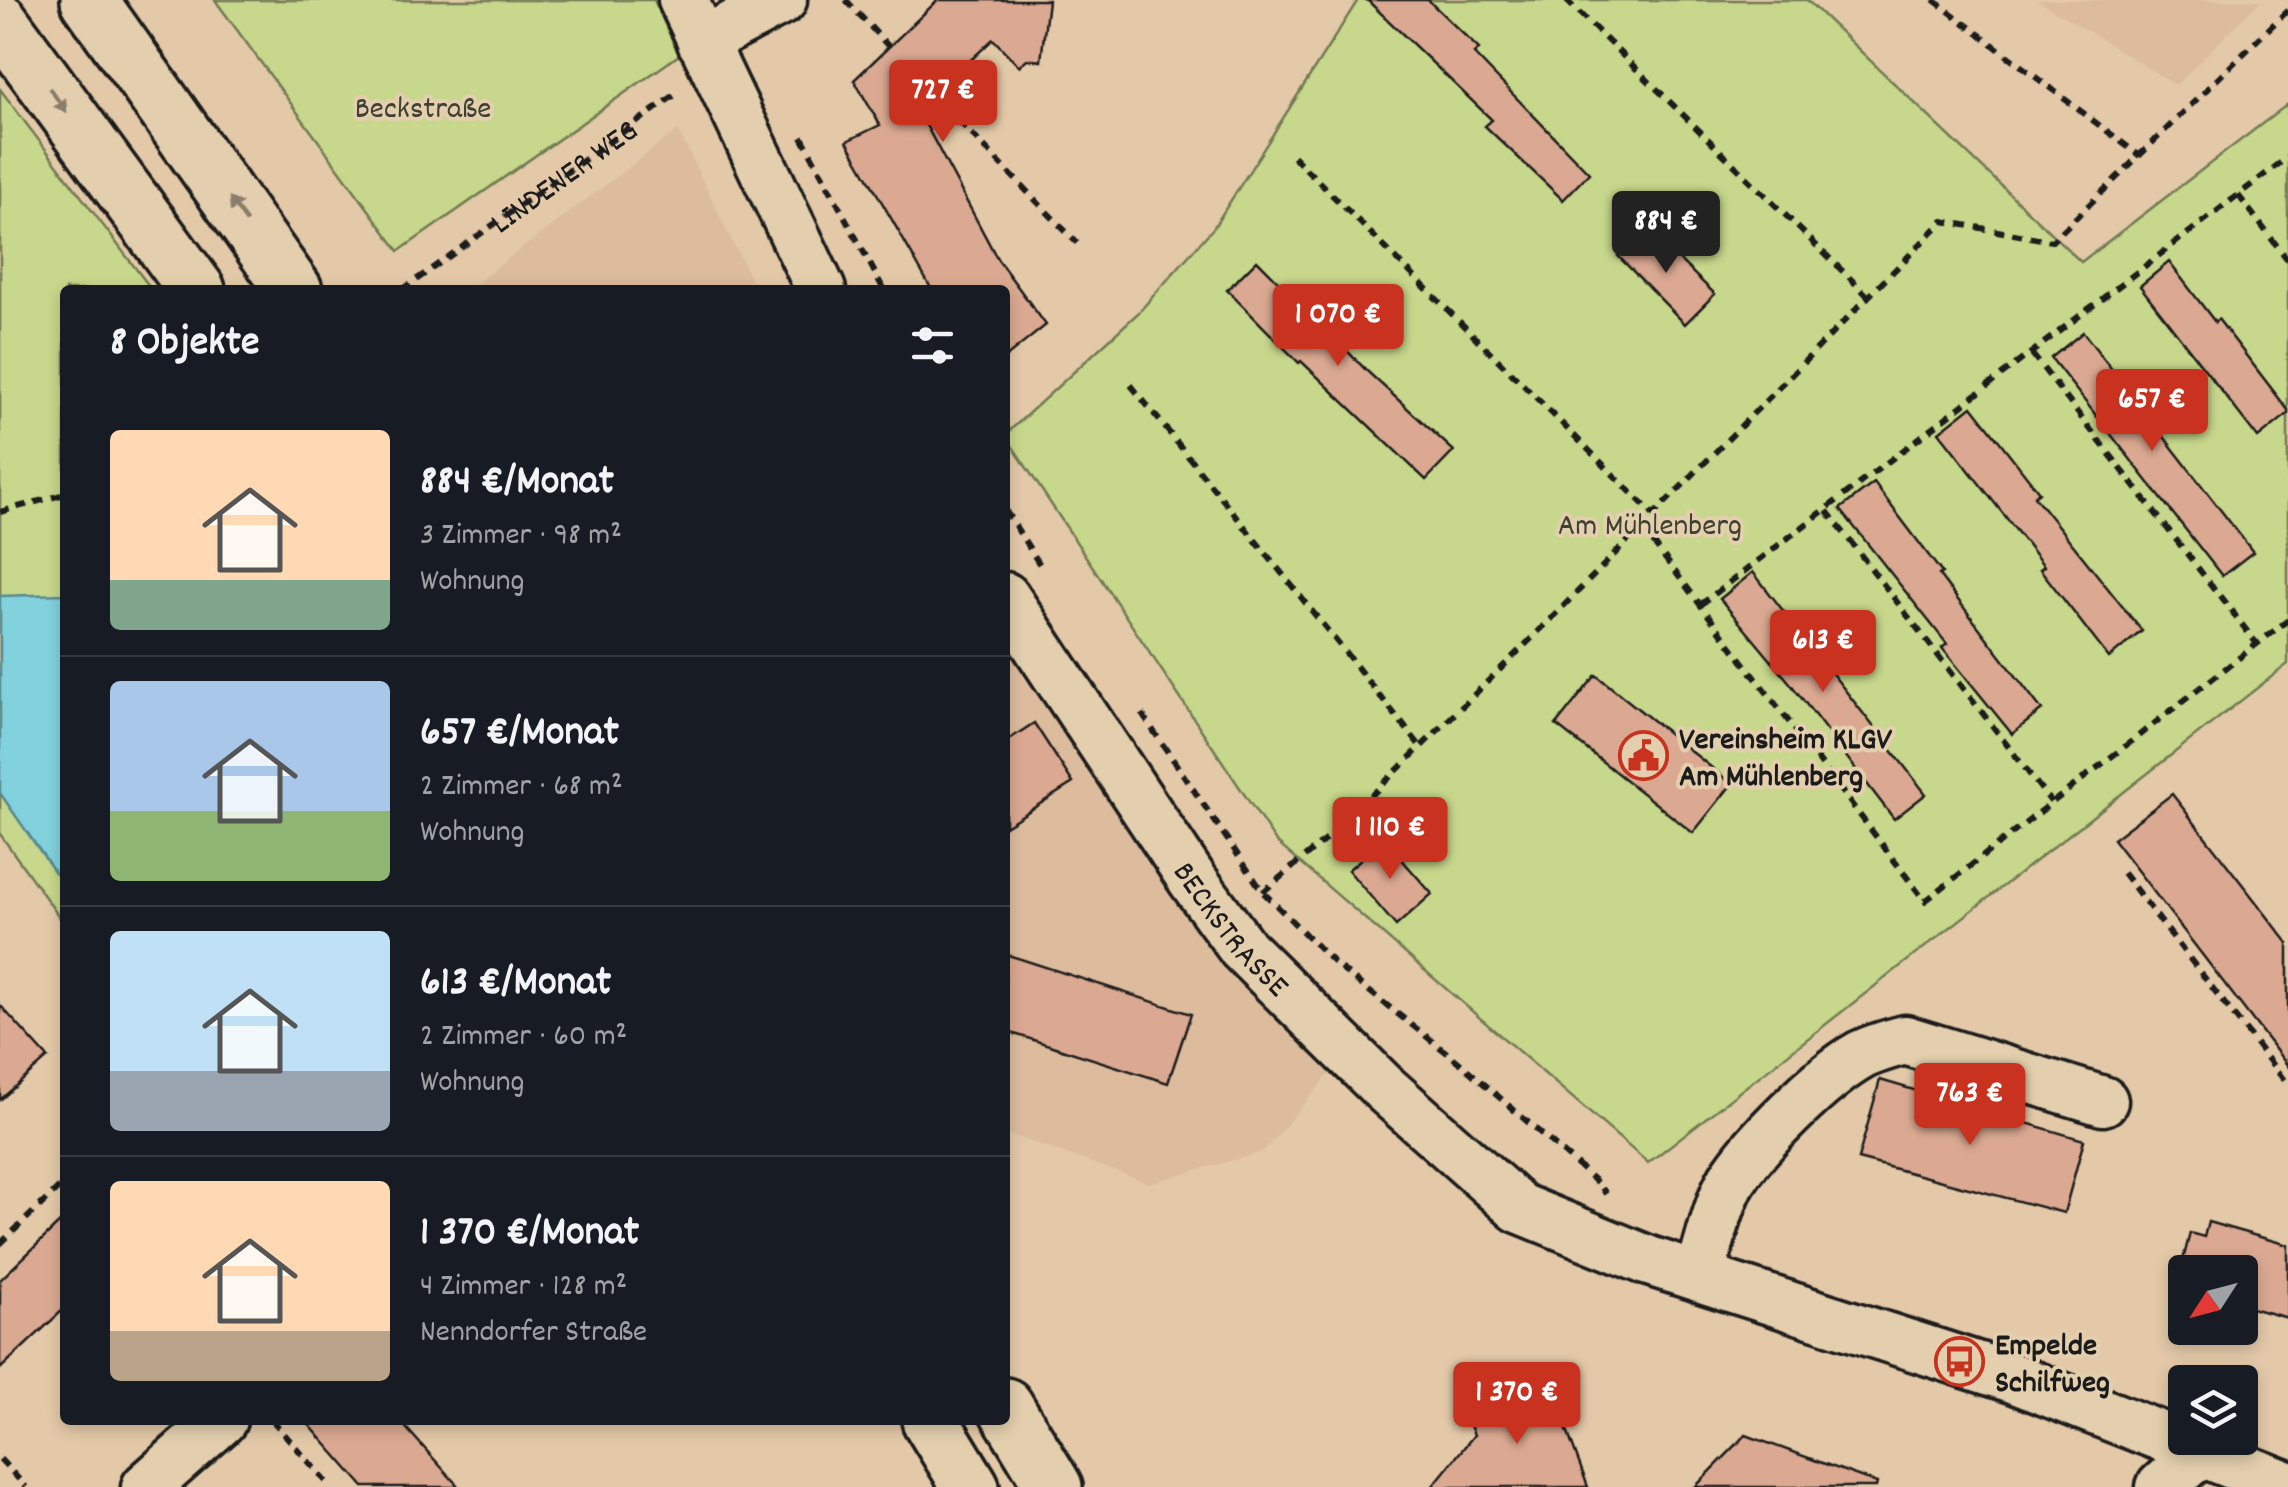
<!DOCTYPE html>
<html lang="de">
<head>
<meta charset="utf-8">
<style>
  :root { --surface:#171b24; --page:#242831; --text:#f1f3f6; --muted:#9ea1a6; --line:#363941; --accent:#c8321e }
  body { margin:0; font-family:Dekko,sans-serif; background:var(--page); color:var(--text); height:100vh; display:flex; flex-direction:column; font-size:38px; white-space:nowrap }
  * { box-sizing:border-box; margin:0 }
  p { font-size:32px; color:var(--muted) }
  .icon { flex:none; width:55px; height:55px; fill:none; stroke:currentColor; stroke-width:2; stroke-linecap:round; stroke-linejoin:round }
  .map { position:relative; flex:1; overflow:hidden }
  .side { position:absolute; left:60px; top:285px; width:950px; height:1140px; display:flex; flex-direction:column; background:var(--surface); border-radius:10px; box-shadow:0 5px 15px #0003 }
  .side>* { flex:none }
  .needle { width:65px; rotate:234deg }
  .buttons { position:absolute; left:2168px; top:1255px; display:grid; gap:20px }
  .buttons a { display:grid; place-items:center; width:90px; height:90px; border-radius:10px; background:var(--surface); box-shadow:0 5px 15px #0003; font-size:50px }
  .price { position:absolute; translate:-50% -85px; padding:0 22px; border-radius:10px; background:var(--accent); color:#fff; font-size:32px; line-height:65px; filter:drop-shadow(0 2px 5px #0008) }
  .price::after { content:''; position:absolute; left:50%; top:60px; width:30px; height:22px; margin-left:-15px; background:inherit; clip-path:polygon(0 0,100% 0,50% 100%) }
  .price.selected { background:#222; color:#fff }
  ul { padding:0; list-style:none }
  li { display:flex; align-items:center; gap:30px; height:250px; padding:0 50px }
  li+li { border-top:2px solid var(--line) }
  li span { display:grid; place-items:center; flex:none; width:280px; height:200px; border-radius:10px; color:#555 }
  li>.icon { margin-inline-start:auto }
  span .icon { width:120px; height:120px; fill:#fffc; stroke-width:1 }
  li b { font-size:42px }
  h2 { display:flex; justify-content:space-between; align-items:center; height:120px; padding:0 50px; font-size:42px }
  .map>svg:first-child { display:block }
  .built { fill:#ddbc9e }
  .green { fill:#c7d78b; stroke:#727a54; stroke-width:2.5 }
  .water { fill:#82d2de; stroke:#598990; stroke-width:2.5 }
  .building { fill:#dba991; stroke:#1c1c1c; stroke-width:2.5 }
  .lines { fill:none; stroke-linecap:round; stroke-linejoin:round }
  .minor-casing { stroke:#1c1c1c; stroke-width:55 }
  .highway-casing { stroke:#1c1c1c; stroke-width:62 }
  .path { stroke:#1c1c1c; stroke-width:6; stroke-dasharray:10 8; stroke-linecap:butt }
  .minor { stroke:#e3cfad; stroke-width:48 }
  .highway { stroke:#e3cfad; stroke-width:55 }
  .oneway { fill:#897e6c }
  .labels { text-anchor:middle; stroke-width:8; stroke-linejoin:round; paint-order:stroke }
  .park-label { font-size:32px; fill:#3e4132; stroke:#e3cfad }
  .street-label { font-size:32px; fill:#1c1c1c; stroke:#e3cfad }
  .poi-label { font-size:32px; font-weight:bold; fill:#1c1c1c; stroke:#e3cfad; text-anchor:start }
</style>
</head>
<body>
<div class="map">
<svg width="2288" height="1487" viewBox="0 0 2288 1487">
  <rect width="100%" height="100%" fill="#e3c9a8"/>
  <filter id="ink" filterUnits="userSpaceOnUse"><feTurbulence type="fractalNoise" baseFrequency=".01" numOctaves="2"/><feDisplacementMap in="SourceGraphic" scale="20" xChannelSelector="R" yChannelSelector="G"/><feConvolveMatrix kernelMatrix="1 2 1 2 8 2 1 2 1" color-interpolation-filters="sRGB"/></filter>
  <g filter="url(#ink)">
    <g class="built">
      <polygon points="2037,0 2261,0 2176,85"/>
      <polygon points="678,130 756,290 467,290"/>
      <polygon points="1005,641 1122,814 1340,1062 1263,1152 1149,1183 1005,1133"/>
    </g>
    <g class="green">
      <polygon points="215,0 654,0 679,55 399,251"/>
      <polygon points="1358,0 1807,0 2081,262 2288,104 2288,664 1648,1163 1276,842 1005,435 1138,313 1214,227"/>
      <polygon points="0,89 152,290 65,290 65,925 0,834"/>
    </g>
    <polygon class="water" points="65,594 65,887 0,793 0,596"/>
    <g class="building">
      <polygon points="938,0 1048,0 1041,61 1027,59 1019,66 993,39 918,110 998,260 1046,325 1005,358 1005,290 932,290 847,141 880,125 854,80"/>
      <polygon points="1367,0 1428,0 1479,49 1474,54 1589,173 1563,200 1485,126 1492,120"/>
      <polygon points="1646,228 1715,294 1685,324 1618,256"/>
      <polygon points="1257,260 1368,372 1454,451 1426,480 1301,361 1299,363 1227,290"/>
      <polygon points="2169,262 2215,322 2218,319 2288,410 2288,414 2258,438 2140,286"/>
      <polygon points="2083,332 2253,552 2222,576 2051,358"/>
      <polygon points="1972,406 2039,492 2034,496 2142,631 2109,658 2040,569 2044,566 1939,432"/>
      <polygon points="1874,483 1942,573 1939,575 2042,710 2012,734 1942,648 1947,644 1840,509"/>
      <polygon points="1753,572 1926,794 1894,819 1790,683 1720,599"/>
      <polygon points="1596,675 1732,784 1693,833 1556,725"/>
      <polygon points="1034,723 1073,783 1005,826 1005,742"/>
      <polygon points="2172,794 2288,943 2288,1066 2113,839"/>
      <polygon points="1384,839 1432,894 1396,926 1348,870"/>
      <polygon points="1005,954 1191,1014 1168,1083 1005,1031"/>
      <polygon points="0,1005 48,1058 0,1100"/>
      <polygon points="1880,1080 2084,1140 2064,1213 1858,1159"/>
      <polygon points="65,1218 65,1308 0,1369 0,1280"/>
      <polygon points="2208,1222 2288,1245 2288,1318 2240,1305 2240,1272 2180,1272 2190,1233 2204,1237"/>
      <polygon points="1550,1385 1588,1487 1432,1487 1474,1435 1465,1414"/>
      <polygon points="305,1420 399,1420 459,1487 364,1487"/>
      <polygon points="1746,1435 1877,1483 1876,1487 1695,1487"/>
    </g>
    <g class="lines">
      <defs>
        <g id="minor">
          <polyline points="683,0 821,290"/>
          <polyline points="702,42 782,0"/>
          <path id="s2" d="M1005,597l187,282 51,70 141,139 135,120 130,53 364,117 275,108"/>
          <path d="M1699,1276c10,-28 18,-71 33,-96 24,-38 90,-103 129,-125 14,-7 29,-11 44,-15l198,61"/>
          <polyline points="146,1487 222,1420"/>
          <polyline points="2161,1487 2200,1452"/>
        </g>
        <g id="highway">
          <polyline points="89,0 294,290"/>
          <polyline points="0,21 197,290"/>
          <polyline points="1005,1406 1054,1487"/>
          <polyline points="930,1420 971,1487"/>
        </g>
      </defs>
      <use href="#minor" class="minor-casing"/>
      <use href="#highway" class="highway-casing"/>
      <g class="path">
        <polyline points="846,0 889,47"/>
        <polyline points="1566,0 1870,298"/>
        <polyline points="1934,0 2140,156"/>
        <polyline points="934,95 1077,243"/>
        <polyline points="802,137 884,290"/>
        <polyline points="1293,156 1655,516"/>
        <polyline points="2238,195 2288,260"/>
        <path id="s1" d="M402,290l277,-198"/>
        <polyline points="2032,354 2257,644"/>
        <polyline points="1131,385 1421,747"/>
        <polyline points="1005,510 1042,568"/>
        <polyline points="1827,511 2051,802"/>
        <polyline points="0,512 65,494"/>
        <polyline points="1642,528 1925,901 2288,620"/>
        <polyline points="1700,605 2288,157"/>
        <polyline points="1142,714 1263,892 1336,965 1460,1063 1600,1185 1606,1194"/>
        <polyline points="2123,873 2288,1085"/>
        <polyline points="1263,892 1332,834 1533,637 1943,221 2052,241 2288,10"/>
        <polyline points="0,1244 65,1182"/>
        <polyline points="272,1420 331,1487"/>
        <polyline points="0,1459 26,1487"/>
      </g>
      <use href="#minor" class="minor"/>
      <use href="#highway" class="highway"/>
    </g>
    <defs><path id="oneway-solid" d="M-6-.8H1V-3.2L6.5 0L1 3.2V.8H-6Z" transform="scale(2.5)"/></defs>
    <g class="oneway">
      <use href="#oneway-solid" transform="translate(58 100) rotate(54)"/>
      <use href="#oneway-solid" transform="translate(238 210) rotate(-125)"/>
    </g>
  </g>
  <defs>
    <symbol id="civic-ring" viewBox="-11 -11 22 22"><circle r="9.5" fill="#e3cfad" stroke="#c8321e" stroke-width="1.5"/><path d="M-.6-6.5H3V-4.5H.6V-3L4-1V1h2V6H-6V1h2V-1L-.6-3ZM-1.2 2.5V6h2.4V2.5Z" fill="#c8321e"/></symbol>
    <symbol id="bus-ring" viewBox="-11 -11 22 22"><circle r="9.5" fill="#e3cfad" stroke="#c8321e" stroke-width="1.5"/><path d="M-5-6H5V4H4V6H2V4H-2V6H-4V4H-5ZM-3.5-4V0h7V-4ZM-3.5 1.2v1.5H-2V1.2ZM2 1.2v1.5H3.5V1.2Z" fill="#c8321e"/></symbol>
  </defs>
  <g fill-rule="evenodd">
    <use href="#civic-ring" x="1616" y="728" width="55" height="55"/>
    <use href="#bus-ring" x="1932" y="1334" width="55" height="55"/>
  </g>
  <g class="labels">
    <g class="park-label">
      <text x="423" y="117">Beckstraße</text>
      <text x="1650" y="534">Am Mühlenberg</text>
    </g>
    <g class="street-label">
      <text dy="11" stroke="none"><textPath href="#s1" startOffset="198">LINDENER WEG</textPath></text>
      <text dy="11" stroke="none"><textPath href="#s2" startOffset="402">BECKSTRASSE</textPath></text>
    </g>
    <g class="poi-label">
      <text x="1679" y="748">Vereinsheim KLGV<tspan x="1679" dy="37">Am Mühlenberg</tspan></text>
      <text x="1995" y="1354">Empelde<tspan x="1995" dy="37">Schilfweg</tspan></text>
    </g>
  </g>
</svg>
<div class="buttons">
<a><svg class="needle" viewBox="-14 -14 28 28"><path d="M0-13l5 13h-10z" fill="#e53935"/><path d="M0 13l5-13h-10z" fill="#9ea1a6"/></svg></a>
<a><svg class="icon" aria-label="layers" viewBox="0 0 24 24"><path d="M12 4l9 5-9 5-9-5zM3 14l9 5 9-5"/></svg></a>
</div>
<b class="price" style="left:943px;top:145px">727 €</b>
<b class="price selected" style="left:1666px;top:276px">884 €</b>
<b class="price" style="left:1338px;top:369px">1 070 €</b>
<b class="price" style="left:2152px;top:454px">657 €</b>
<b class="price" style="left:1823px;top:695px">613 €</b>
<b class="price" style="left:1390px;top:882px">1 110 €</b>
<b class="price" style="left:1970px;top:1148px">763 €</b>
<b class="price" style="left:1517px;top:1447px">1 370 €</b>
<section class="side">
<h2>8 Objekte<svg class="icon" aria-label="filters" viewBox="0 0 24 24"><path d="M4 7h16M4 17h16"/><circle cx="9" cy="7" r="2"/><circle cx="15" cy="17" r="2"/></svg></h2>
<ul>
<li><span style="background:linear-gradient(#ffd9b3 75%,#7fa58c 0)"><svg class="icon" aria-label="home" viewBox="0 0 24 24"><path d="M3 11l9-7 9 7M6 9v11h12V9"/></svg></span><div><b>884 €/Monat</b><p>3 Zimmer · 98 m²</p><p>Wohnung</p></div></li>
<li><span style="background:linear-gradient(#a9c7e8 65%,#8fb573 0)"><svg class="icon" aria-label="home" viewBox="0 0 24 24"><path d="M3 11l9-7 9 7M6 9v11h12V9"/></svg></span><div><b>657 €/Monat</b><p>2 Zimmer · 68 m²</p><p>Wohnung</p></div></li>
<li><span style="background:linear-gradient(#bfe0f5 70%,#9aa5b1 0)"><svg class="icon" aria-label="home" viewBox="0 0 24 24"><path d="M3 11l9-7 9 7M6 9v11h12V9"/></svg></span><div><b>613 €/Monat</b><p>2 Zimmer · 60 m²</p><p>Wohnung</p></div></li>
<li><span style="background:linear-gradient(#ffd9b3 75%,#b9a48a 0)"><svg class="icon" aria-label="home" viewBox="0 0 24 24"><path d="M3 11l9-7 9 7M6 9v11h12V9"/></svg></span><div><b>1 370 €/Monat</b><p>4 Zimmer · 128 m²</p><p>Nenndorfer Straße</p></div></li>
</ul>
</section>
</div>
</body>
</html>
